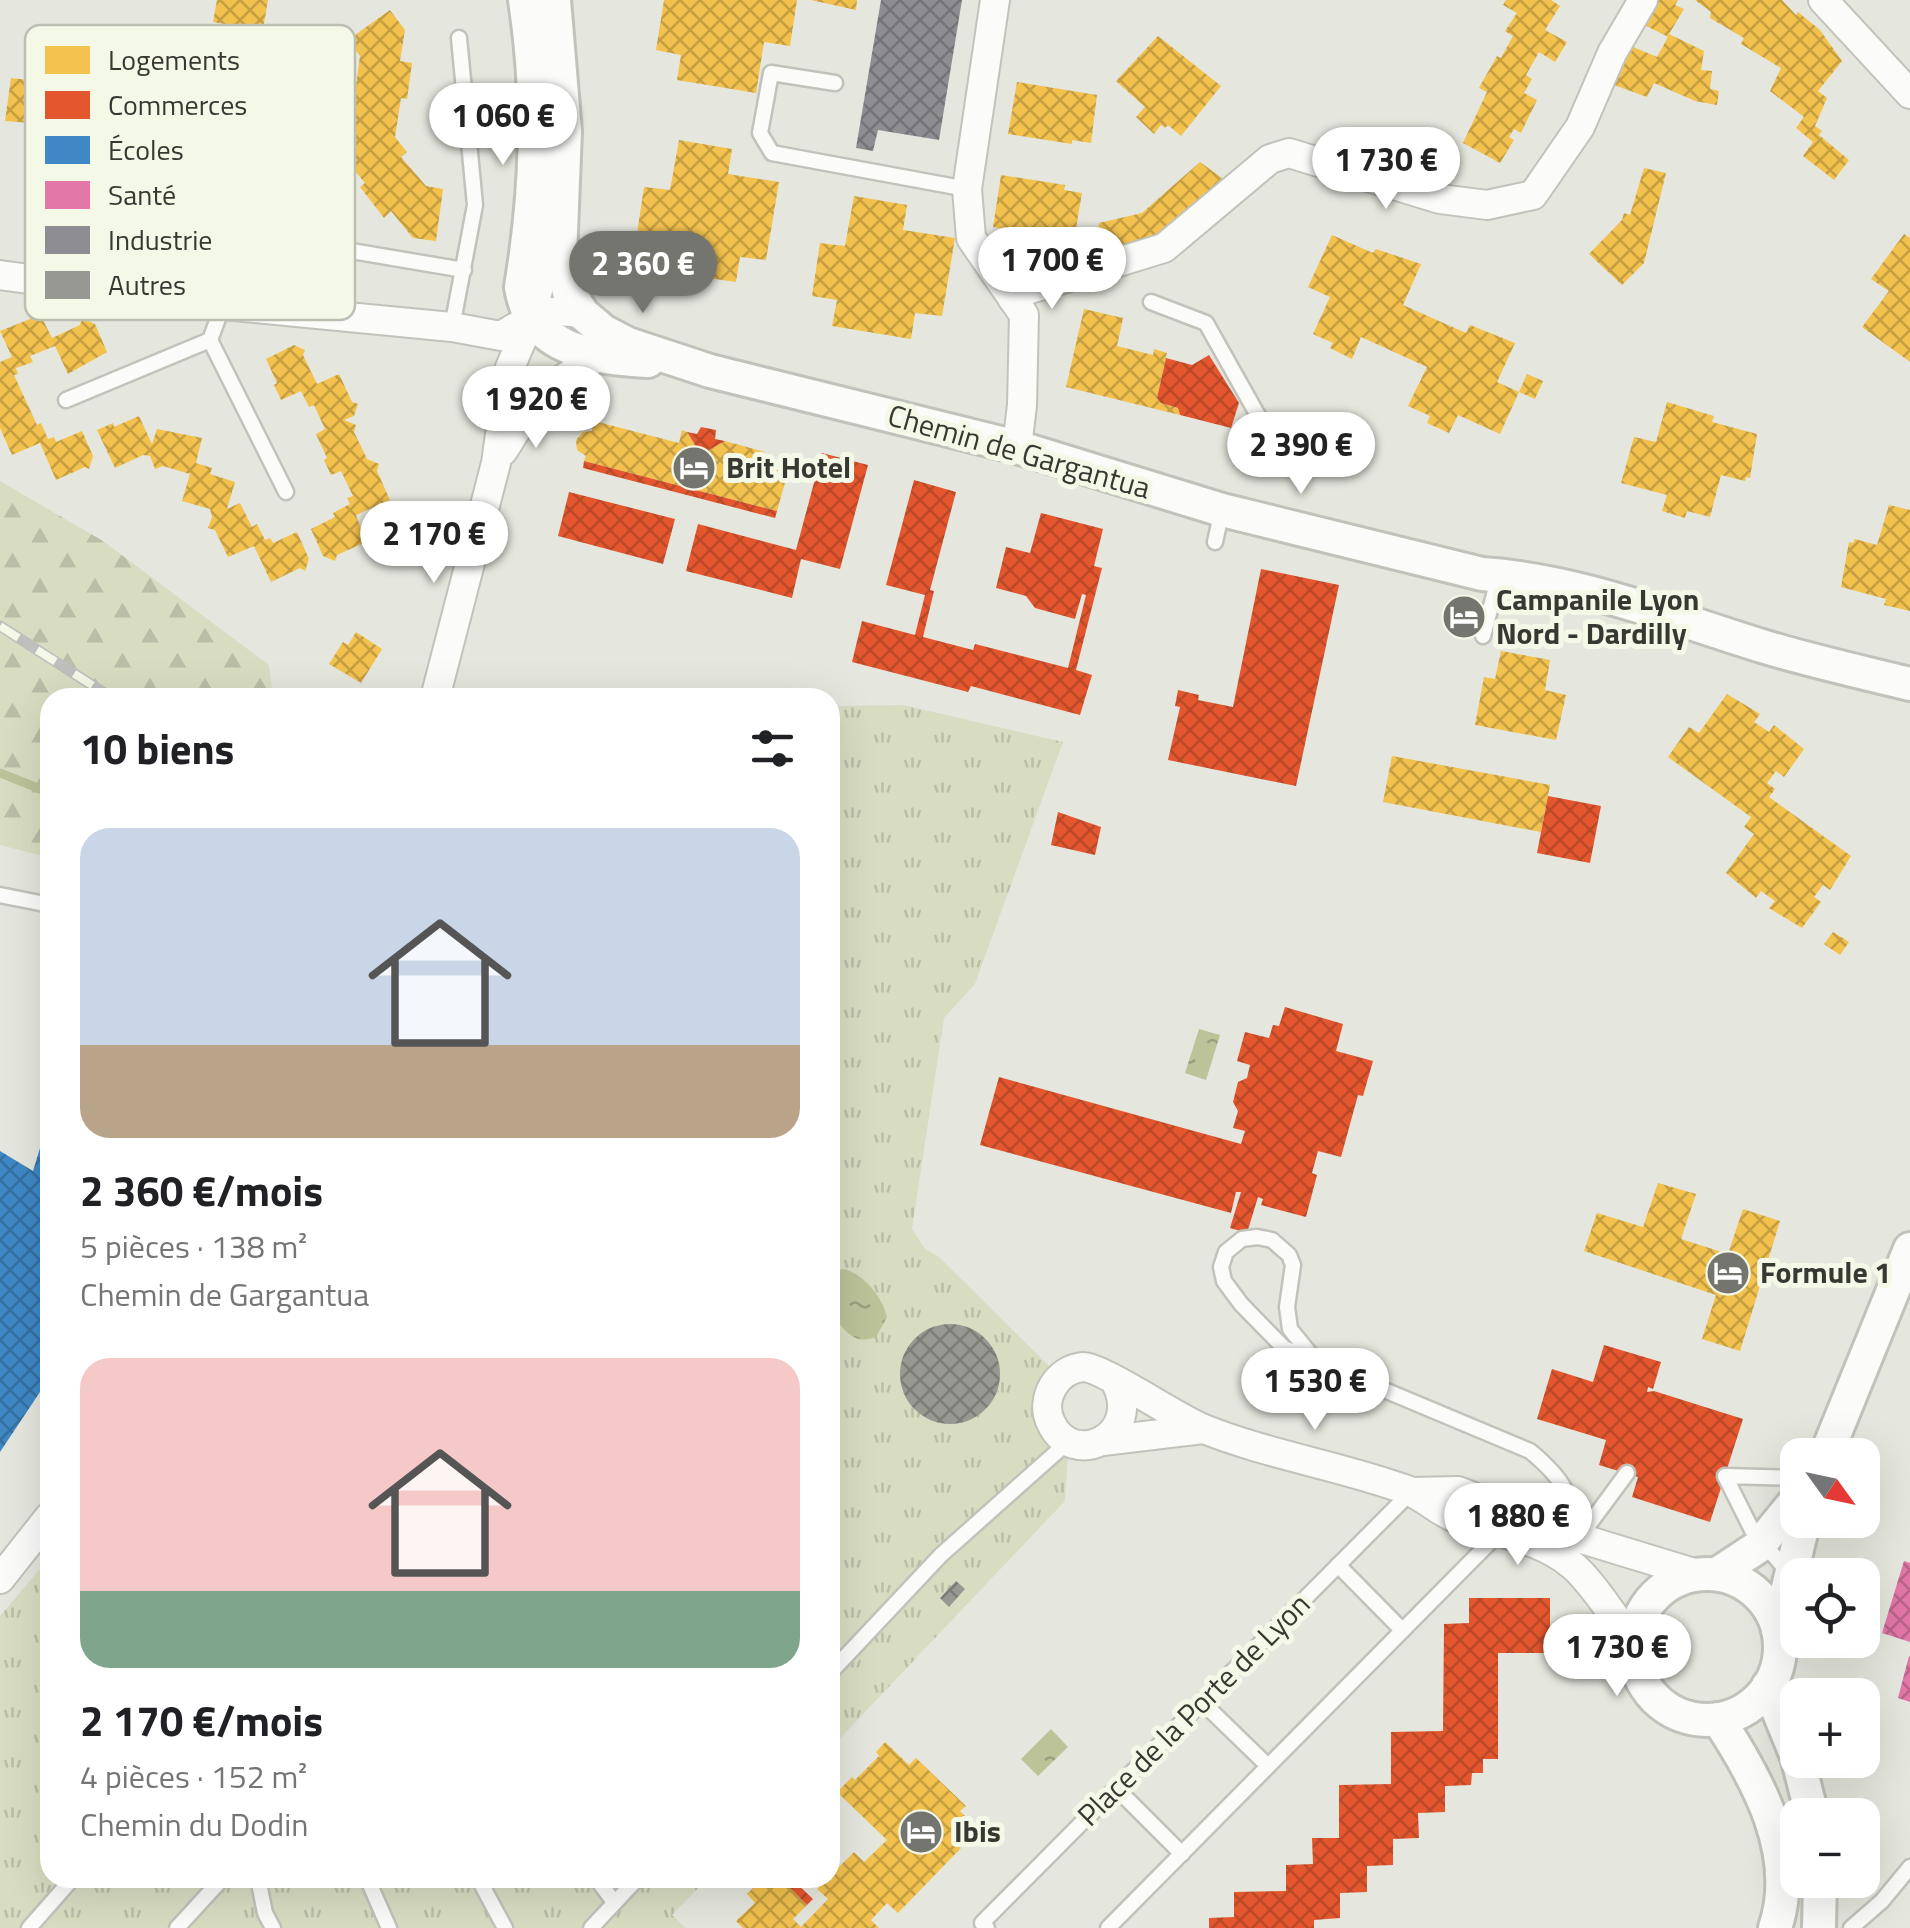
<!DOCTYPE html>
<html lang="fr">
<head>
<meta charset="utf-8">
<style>
  :root { --surface:#fff; --page:#f6f6f6; --text:#202124; --muted:#757577; --accent:#74756e }
  body { margin:0; font-family:"Titillium Web",sans-serif; background:var(--page); color:var(--text); height:100vh; display:flex; flex-direction:column; font-size:38px; white-space:nowrap }
  * { box-sizing:border-box; margin:0 }
  p { font-size:32px; color:var(--muted) }
  .icon { flex:none; width:55px; height:55px; fill:none; stroke:currentColor; stroke-width:2; stroke-linecap:round; stroke-linejoin:round }
  .map { position:relative; flex:1; overflow:hidden }
  .drawer { position:absolute; left:40px; top:688px; width:800px; height:1200px; display:flex; flex-direction:column; background:var(--surface); border-radius:30px; box-shadow:0 10px 40px #0002 }
  .drawer>* { flex:none }
  .needle { width:65px; rotate:123deg }
  .fabs { position:absolute; left:1780px; top:1438px; display:grid; gap:20px }
  .fabs a { display:grid; place-items:center; width:100px; height:100px; border-radius:20px; background:var(--surface); box-shadow:0 10px 40px #0002; font-size:50px }
  .price { position:absolute; translate:-50% -85px; padding:0 22px; border-radius:35px; background:#fff; color:#222; font-size:32px; line-height:65px; filter:drop-shadow(0 2px 5px #0008) }
  .price::after { content:''; position:absolute; left:50%; top:60px; width:30px; height:22px; margin-left:-15px; background:inherit; clip-path:polygon(0 0,100% 0,50% 100%) }
  .price.active { background:var(--accent); color:#fff }
  ul { padding:0; list-style:none }
  li { display:grid; align-content:center; gap:20px; height:530px; padding:0 40px }
  li span { display:grid; place-items:center; height:310px; border-radius:30px; color:#555 }
  li>.icon { margin-inline-start:auto }
  span .icon { width:180px; height:180px; fill:#fffc; stroke-width:1 }
  li b { font-size:42px }
  h2 { display:flex; justify-content:space-between; align-items:center; height:120px; padding:0 40px; font-size:42px }
  .map>svg:first-child { display:block }
  .forest { fill:url(#forest-firs) }
  .park { fill:url(#park-tufts) }
  .water { fill:url(#water-ripples) }
  .homes { fill:url(#homes-cross-hatch) }
  .shops { fill:url(#shops-cross-hatch) }
  .schools { fill:url(#schools-cross-hatch) }
  .health { fill:url(#health-cross-hatch) }
  .industry { fill:url(#industry-cross-hatch) }
  .lines { fill:none; stroke-linecap:round; stroke-linejoin:round }
  .stream { stroke:#bcc399; stroke-width:9 }
  .building { fill:url(#building-cross-hatch) }
  .service-casing { stroke:#c1c3bb; stroke-width:19 }
  .minor-casing { stroke:#c1c3bb; stroke-width:32 }
  .tertiary-casing { stroke:#c1c3bb; stroke-width:38 }
  .service { stroke:#fbfbfa; stroke-width:14 }
  .minor { stroke:#fbfbfa; stroke-width:28 }
  .tertiary { stroke:#fbfbfa; stroke-width:32 }
  .rail-casing { stroke:#bebebc; stroke-width:11 }
  .rail { stroke:#f4f8e7; stroke-width:8; stroke-dasharray:22; stroke-linecap:butt }
  .labels { text-anchor:middle; stroke-width:10; stroke-linejoin:round; paint-order:stroke }
  .street-label { font-size:30px; fill:#373832; stroke:#f4f8e7 }
  .poi-label { font-size:30px; font-weight:bold; fill:#373832; stroke:#f4f8e7; text-anchor:start }
  .key { fill:#f4f8e7; stroke:#bbbeb1; stroke-width:2.5 }
  .key-label { font-size:28px; fill:#373832 }
</style>
</head>
<body>
<div class="map">
<svg width="1910" height="1928" viewBox="0 0 1910 1928">
  <defs>
    <pattern id="forest-firs" width="22" height="20" patternUnits="userSpaceOnUse" patternTransform="scale(2.5)"><rect width="22" height="20" fill="#d8ddc2"/><path d="M5 1l3.5 6h-7zM16 11l3.5 6h-7z" fill="#babea7"/></pattern>
    <pattern id="park-tufts" width="24" height="20" patternUnits="userSpaceOnUse" patternTransform="scale(2.5)"><rect width="24" height="20" fill="#d8ddc2"/><path d="M3 7l-1-3M5 7V3M7 7l1-3M15 17l-1-3M17 17v-4M19 17l1-3" fill="none" stroke="#babea7"/></pattern>
    <pattern id="water-ripples" width="26" height="14" patternUnits="userSpaceOnUse" patternTransform="scale(2.5)"><rect width="26" height="14" fill="#bcc399"/><path d="M2 4q2-2 4 0t4 0M15 11q2-2 4 0t4 0" fill="none" stroke="#9a9f7d"/></pattern>
    <pattern id="homes-cross-hatch" width="8" height="8" patternUnits="userSpaceOnUse" patternTransform="scale(2.5)"><rect width="8" height="8" fill="#f2c14e"/><path d="M0 0l8 8M0 8l8-8" fill="none" stroke="#c59e41"/></pattern>
    <pattern id="shops-cross-hatch" width="8" height="8" patternUnits="userSpaceOnUse" patternTransform="scale(2.5)"><rect width="8" height="8" fill="#e4572e"/><path d="M0 0l8 8M0 8l8-8" fill="none" stroke="#ba4928"/></pattern>
    <pattern id="schools-cross-hatch" width="8" height="8" patternUnits="userSpaceOnUse" patternTransform="scale(2.5)"><rect width="8" height="8" fill="#3f88c5"/><path d="M0 0l8 8M0 8l8-8" fill="none" stroke="#3670a1"/></pattern>
    <pattern id="health-cross-hatch" width="8" height="8" patternUnits="userSpaceOnUse" patternTransform="scale(2.5)"><rect width="8" height="8" fill="#e377a8"/><path d="M0 0l8 8M0 8l8-8" fill="none" stroke="#b96389"/></pattern>
    <pattern id="industry-cross-hatch" width="8" height="8" patternUnits="userSpaceOnUse" patternTransform="scale(2.5)"><rect width="8" height="8" fill="#8d8d92"/><path d="M0 0l8 8M0 8l8-8" fill="none" stroke="#747478"/></pattern>
    <pattern id="building-cross-hatch" width="8" height="8" patternUnits="userSpaceOnUse" patternTransform="scale(2.5)"><rect width="8" height="8" fill="#969891"/><path d="M0 0l8 8M0 8l8-8" fill="none" stroke="#7b7d77"/></pattern>
  </defs>
  <rect width="100%" height="100%" fill="#e5e7de"/>
  <polygon class="forest" points="0,481 103,541 269,665 273,697 50,698 50,858 0,845"/>
  <g class="park">
    <polygon points="903,705 1063,742 975,984 944,1018 912,1229 925,1249 938,1256 1060,1377 1047,1412 1069,1441 1065,1501 830,1749 830,706"/>
    <polygon points="50,1557 50,1878 708,1878 672,1915 686,1928 0,1928 0,1616"/>
  </g>
  <g class="water">
    <polygon points="1199,1029 1220,1035 1206,1080 1185,1073"/>
    <path d="M842,1269c21,3 41,29 45,48l-11,20c-24,9 -33,-9 -46,-26v-37z"/>
    <polygon points="1051,1729 1068,1747 1038,1776 1021,1759"/>
  </g>
  <g class="homes">
    <polygon points="217,0 268,0 263,29 275,45 234,76 219,56 224,24 213,22"/>
    <polygon points="664,0 797,0 790,46 764,42 756,93 677,80 681,55 656,50"/>
    <polygon points="811,0 857,0 856,10"/>
    <polygon points="1506,0 1551,0 1560,6 1545,30 1567,42 1555,62 1539,52 1526,75 1532,79 1524,93 1537,100 1521,133 1514,129 1509,137 1514,140 1500,163 1463,143 1487,92 1479,88 1497,56 1501,58 1513,36 1505,31 1517,13 1503,5"/>
    <polygon points="1653,0 1678,0 1675,5 1684,9 1669,34 1704,51 1701,70 1712,71 1710,89 1719,91 1717,105 1695,101 1654,83 1647,97 1611,84 1626,44 1657,57 1668,37 1639,22"/>
    <polygon points="1695,0 1782,0 1796,15 1798,12 1820,30 1842,61 1818,91 1827,98 1815,126 1822,131 1819,135 1849,160 1834,180 1803,156 1813,142 1796,128 1804,117 1770,91 1781,68 1741,44 1744,38 1710,18 1711,12"/>
    <polygon points="390,10 405,30 400,61 412,63 407,99 401,98 395,137 407,152 401,157 426,186 443,189 436,241 413,238 391,211 384,218 360,187 365,183 350,165 354,132 344,130 350,92 355,93 360,56 348,40"/>
    <polygon points="82,28 128,35 120,95 106,94 102,129 5,121 11,78 63,84 64,80 76,81"/>
    <polygon points="1158,36 1221,86 1181,136 1168,125 1165,128 1161,125 1154,134 1136,117 1145,107 1116,81"/>
    <polygon points="1017,82 1097,95 1091,143 1072,140 1072,144 1008,134"/>
    <polygon points="679,140 732,149 728,174 779,182 766,260 740,257 736,282 658,271 662,244 636,240 644,187 670,190"/>
    <polygon points="1200,162 1222,178 1209,191 1208,198 1184,219 1149,240 1095,255 1099,223 1142,213"/>
    <polygon points="1644,168 1666,173 1644,263 1622,285 1589,254 1622,220 1624,213 1630,215"/>
    <polygon points="1001,175 1065,185 1064,190 1082,193 1074,240 993,227"/>
    <polygon points="854,196 907,205 903,230 955,238 942,316 915,313 911,339 832,326 837,300 812,296 820,243 845,246"/>
    <polygon points="1904,234 1910,238 1910,362 1862,327 1889,291 1871,279"/>
    <polygon points="1332,235 1373,253 1376,249 1421,264 1403,305 1466,333 1470,325 1515,343 1497,382 1519,392 1500,434 1458,415 1449,433 1427,423 1430,416 1408,406 1427,367 1361,337 1352,359 1330,348 1333,343 1313,334 1330,297 1308,287"/>
    <polygon points="1084,309 1123,318 1117,346 1153,355 1154,349 1167,353 1157,398 1161,403 1178,408 1180,415 1066,387"/>
    <polygon points="29,312 42,318 52,338 80,325 82,318 95,324 107,352 68,374 55,346 30,356 33,362 16,368 18,374 14,375 37,425 41,423 48,439 54,437 56,442 82,431 93,456 89,469 85,467 56,480 40,443 12,455 0,428 0,362 12,357 0,331 30,319"/>
    <polygon points="294,345 305,350 303,355 317,384 339,374 352,402 358,404 354,416 344,420 356,425 354,432 367,459 379,464 377,471 390,500 356,515 366,542 337,555 335,561 323,556 311,529 335,517 333,513 350,504 347,498 353,496 341,471 331,475 324,460 327,458 316,434 325,429 314,405 309,407 301,391 281,400 274,385 277,383 266,359"/>
    <polygon points="1527,374 1543,381 1535,399 1519,392"/>
    <polygon points="1667,402 1714,416 1712,422 1757,434 1750,478 1746,477 1745,481 1721,475 1710,517 1687,511 1685,518 1662,511 1667,495 1621,483 1634,437 1656,442"/>
    <polygon points="139,416 152,444 157,429 202,438 196,463 212,468 210,474 235,482 227,509 240,503 252,527 257,524 265,540 270,538 273,543 297,532 309,559 305,571 300,568 271,582 254,546 228,557 215,530 208,528 212,517 210,509 182,501 190,474 163,466 155,469 150,456 143,455 115,468 97,430 113,423 114,427"/>
    <polygon points="594,421 679,443 682,430 687,432 697,448 707,451 725,441 765,452 761,465 788,472 777,511 584,461 586,456 577,450 576,440 583,432 592,431"/>
    <polygon points="1889,505 1910,510 1910,611 1884,605 1886,599 1841,587 1849,542 1853,543 1855,539 1877,545"/>
    <polygon points="356,632 382,649 361,683 329,664 343,642 348,645"/>
    <polygon points="1501,651 1550,660 1545,690 1566,695 1556,740 1475,725 1484,677 1495,679"/>
    <polygon points="1727,694 1760,714 1754,722 1769,732 1774,725 1804,749 1784,777 1776,771 1767,783 1775,789 1769,797 1851,856 1830,890 1823,885 1814,897 1821,902 1802,928 1769,908 1775,901 1761,891 1756,898 1726,873 1754,834 1744,827 1751,817 1668,757 1689,727 1699,733"/>
    <polygon points="1392,756 1550,785 1541,832 1383,802"/>
    <polygon points="1833,932 1849,942 1840,955 1824,944"/>
    <polygon points="1658,1183 1696,1194 1681,1239 1728,1254 1743,1209 1780,1221 1740,1351 1702,1339 1716,1295 1584,1251 1597,1213 1643,1227"/>
    <polygon points="885,1742 909,1765 916,1758 966,1806 960,1811 972,1823 954,1842 961,1848 898,1913 887,1903 871,1920 879,1928 743,1928 736,1921 755,1903 747,1894 763,1878 780,1878 807,1905 793,1919 801,1927 828,1899 817,1889 854,1852 864,1862 887,1840 837,1792 852,1777 855,1780 879,1756 876,1752"/>
  </g>
  <g class="shops">
    <polygon points="1209,355 1239,403 1231,428 1180,415 1178,408 1161,403 1157,398 1166,358 1192,365"/>
    <polygon points="701,427 716,430 715,439 725,441 707,451 697,448 687,432 697,434"/>
    <polygon points="822,453 868,465 840,569 801,559 792,598 686,571 698,524 796,550"/>
    <polygon points="584,461 777,511 775,518 583,468"/>
    <polygon points="914,480 956,492 930,590 934,591 923,637 973,650 975,644 1068,668 1086,595 1082,594 1075,619 1035,608 1026,596 996,588 1006,547 1030,553 1041,513 1103,529 1094,566 1102,568 1076,670 1092,675 1080,715 971,686 968,692 852,662 862,621 915,635 925,595 886,585"/>
    <polygon points="569,492 675,519 663,564 558,536"/>
    <polygon points="1261,569 1339,585 1296,786 1168,760 1180,707 1175,706 1178,690 1199,695 1198,700 1233,707"/>
    <polygon points="1548,796 1601,806 1590,863 1537,853"/>
    <polygon points="1058,812 1101,827 1095,855 1051,845"/>
    <polygon points="1285,1007 1343,1024 1336,1051 1373,1061 1363,1096 1358,1095 1341,1157 1318,1151 1312,1173 1317,1175 1306,1217 1261,1205 1263,1199 1258,1197 1247,1233 1230,1228 1241,1192 1236,1192 1231,1213 980,1145 999,1077 1241,1144 1245,1131 1233,1128 1238,1111 1233,1102 1238,1082 1247,1078 1250,1065 1237,1061 1245,1032 1269,1038 1273,1025 1279,1026"/>
    <polygon points="1604,1345 1661,1362 1653,1389 1648,1387 1647,1392 1654,1391 1743,1419 1710,1522 1632,1497 1638,1477 1599,1465 1606,1440 1537,1419 1552,1369 1593,1382"/>
    <polygon points="1469,1598 1550,1598 1550,1653 1498,1653 1498,1759 1483,1759 1483,1773 1472,1773 1471,1785 1445,1786 1445,1812 1418,1813 1419,1838 1393,1839 1393,1865 1367,1866 1367,1892 1340,1893 1340,1918 1314,1920 1314,1928 1209,1928 1209,1918 1234,1917 1234,1892 1286,1891 1286,1865 1313,1864 1312,1838 1339,1838 1339,1785 1391,1784 1391,1732 1443,1731 1444,1624 1469,1623"/>
    <polygon points="780,1878 791,1878 813,1899 807,1905"/>
  </g>
  <polygon class="schools" points="44,1135 50,1137 50,1377 0,1452 0,1151 33,1171"/>
  <g class="health">
    <polygon points="1904,1561 1910,1563 1910,1642 1882,1633"/>
    <polygon points="1909,1656 1910,1657 1910,1702 1898,1698"/>
  </g>
  <polygon class="industry" points="881,0 962,0 939,140 878,130 873,151 856,148"/>
  <g class="lines">
    <polyline class="stream" points="0,773 50,793"/>
  </g>
  <g class="building">
    <circle cx="950" cy="1374" r="50"/>
    <polygon points="956,1581 965,1589 949,1607 940,1598"/>
  </g>
  <g class="lines">
    <defs>
      <g id="service">
        <polyline points="835,83 771,73 760,133 772,153 967,189"/>
        <polyline points="162,124 225,119 293,85 311,107 310,244 464,270"/>
        <polyline points="1151,302 1206,323 1274,444 1269,463"/>
        <polyline points="452,327 475,205 459,38"/>
        <polyline points="210,340 286,492"/>
        <polyline points="66,400 210,340 223,305"/>
        <polyline points="1215,542 1222,510"/>
        <polyline points="1483,636 1499,576"/>
        <polyline points="0,895 50,905"/>
        <path d="M1316,1361l-26,-32 -3,-22 6,-42 -4,-10 -17,-15 -15,-3 -15,2 -16,13 -5,15 3,14 17,23 43,44 246,103c34,28 43,45 48,89"/>
        <polyline points="1579,1538 1627,1473"/>
        <polyline points="1338,1565 1402,1630"/>
        <polyline points="1788,1572 1752,1530 1725,1476 1798,1478"/>
        <polyline points="830,1673 941,1555 1069,1441"/>
        <polyline points="1202,1702 1268,1766"/>
        <polyline points="1116,1788 1182,1854"/>
        <polyline points="258,1878 265,1913 273,1928"/>
        <polyline points="367,1878 389,1928"/>
        <polyline points="478,1878 505,1928"/>
        <polyline points="596,1878 614,1902"/>
        <polyline points="29,1928 73,1878"/>
        <polyline points="177,1928 221,1880 232,1878"/>
        <polyline points="591,1928 638,1878"/>
        <polyline points="987,1928 982,1923 1411,1492"/>
        <polyline points="1108,1928 1500,1532"/>
        <polyline points="1851,1928 1882,1901 1910,1867"/>
      </g>
      <g id="minor">
        <polyline points="995,0 967,189 971,238 1024,315 1022,405 1017,447"/>
        <polyline points="1823,0 1910,94"/>
        <path d="M0,275l223,30 229,22 49,9c30,-18 46,-30 82,-22"/>
        <polyline points="1012,298 1030,289 1164,248 1270,159 1289,153 1440,199 1487,205 1533,195 1580,127 1612,53 1643,0"/>
        <polyline points="503,451 539,394 599,356"/>
        <polyline points="435,698 496,463 509,370 531,318 540,282 548,219"/>
        <path d="M1116,1383c27,53 -43,87 -65,40 -12,-24 6,-54 32,-56 19,0 95,52 121,62 65,26 137,37 203,61 17,7 30,20 46,27 39,16 86,20 119,48 20,16 44,56 62,77"/>
        <polyline points="1103,1441 1203,1429"/>
        <polyline points="1412,1492 1458,1491 1579,1538 1697,1574"/>
        <polyline points="0,1579 50,1516"/>
      </g>
      <g id="tertiary">
        <path d="M525,0c15,98 12,190 -4,287 10,64 74,71 127,74"/>
        <path d="M554,0l11,131 -5,126 9,35 14,22 20,17 25,13 82,27 307,76 205,63 260,64c96,6 189,44 280,72 49,15 99,26 148,38"/>
        <polyline points="1826,1455 1910,1249"/>
        <polyline points="1717,1574 1758,1547 1798,1498"/>
        <circle cx="1707" cy="1647" r="73"/>
        <polyline points="1778,1630 1804,1520"/>
        <polyline points="1768,1686 1798,1759"/>
        <path d="M1718,1719c39,59 82,136 57,209"/>
        <polyline points="1798,1760 1812,1815"/>
        <polyline points="1819,1928 1820,1880"/>
      </g>
    </defs>
    <use href="#service" class="service-casing"/>
    <use href="#minor" class="minor-casing"/>
    <use href="#tertiary" class="tertiary-casing"/>
    <use href="#service" class="service"/>
    <use href="#minor" class="minor"/>
    <use href="#tertiary" class="tertiary"/>
    <defs>
      <polyline id="rail" points="0,626 112,698"/>
    </defs>
    <use href="#rail" class="rail-casing"/>
    <use href="#rail" class="rail"/>
  </g>
  <defs>
    <symbol id="hotel-disc" viewBox="-11 -11 22 22"><circle r="9.5" fill="#74756e" stroke="#f4f8e7"/><path d="M-6-4.5h1.5V1H6V5H4.5V3h-9V5H-6ZM-4 0a1.8 1.8 0 1 1 3.6 0ZM.5 0V-2.5h3Q6-2.5 6 0Z" fill="#fff"/></symbol>
  </defs>
  <g fill-rule="evenodd">
    <use href="#hotel-disc" x="669" y="443" width="50" height="50"/>
    <use href="#hotel-disc" x="1439" y="592" width="50" height="50"/>
    <use href="#hotel-disc" x="1703" y="1248" width="50" height="50"/>
    <use href="#hotel-disc" x="896" y="1807" width="50" height="50"/>
  </g>
  <g class="labels">
    <g class="street-label">
      <text transform="translate(1019 452) rotate(16)" y="10">Chemin de Gargantua</text>
      <text transform="translate(1194 1710) rotate(-45)" y="10">Place de la Porte de Lyon</text>
    </g>
    <g class="poi-label">
      <text x="726" y="478">Brit Hotel</text>
      <text x="1496" y="610">Campanile Lyon<tspan x="1496" dy="34">Nord - Dardilly</tspan></text>
      <text x="1760" y="1283">Formule 1</text>
      <text x="954" y="1842">Ibis</text>
    </g>
  </g>
  <rect x="25" y="25" width="330" height="295" rx="15" class="key"/>
  <rect x="45" y="46" width="45" height="28" fill="#f2c14e"/>
  <rect x="45" y="91" width="45" height="28" fill="#e4572e"/>
  <rect x="45" y="136" width="45" height="28" fill="#3f88c5"/>
  <rect x="45" y="181" width="45" height="28" fill="#e377a8"/>
  <rect x="45" y="226" width="45" height="28" fill="#8d8d92"/>
  <rect x="45" y="271" width="45" height="28" fill="#969891"/>
  <g class="key-label">
    <text x="108" y="70">Logements</text>
    <text x="108" y="115">Commerces</text>
    <text x="108" y="160">Écoles</text>
    <text x="108" y="205">Santé</text>
    <text x="108" y="250">Industrie</text>
    <text x="108" y="295">Autres</text>
  </g>
</svg>
<div class="fabs">
<a><svg class="needle" viewBox="-14 -14 28 28"><path d="M0-13l5 13h-10z" fill="#e53935"/><path d="M0 13l5-13h-10z" fill="#757577"/></svg></a>
<a><svg class="icon" aria-label="locate" viewBox="0 0 24 24"><circle cx="12" cy="12" r="6"/><path d="M12 2v4M12 18v4M2 12h4M18 12h4"/></svg></a>
<a>+</a>
<a>−</a>
</div>
<b class="price" style="left:503px;top:168px">1 060 €</b>
<b class="price" style="left:1386px;top:212px">1 730 €</b>
<b class="price" style="left:1052px;top:312px">1 700 €</b>
<b class="price active" style="left:643px;top:316px">2 360 €</b>
<b class="price" style="left:536px;top:451px">1 920 €</b>
<b class="price" style="left:1301px;top:497px">2 390 €</b>
<b class="price" style="left:434px;top:586px">2 170 €</b>
<b class="price" style="left:1315px;top:1433px">1 530 €</b>
<b class="price" style="left:1518px;top:1568px">1 880 €</b>
<b class="price" style="left:1617px;top:1699px">1 730 €</b>
<section class="drawer">
<h2>10 biens<svg class="icon" aria-label="filters" viewBox="0 0 24 24"><path d="M4 7h16M4 17h16"/><circle cx="9" cy="7" r="2"/><circle cx="15" cy="17" r="2"/></svg></h2>
<ul>
<li><span style="background:linear-gradient(#c9d6e8 70%,#b9a48a 0)"><svg class="icon" aria-label="home" viewBox="0 0 24 24"><path d="M3 11l9-7 9 7M6 9v11h12V9"/></svg></span><div><b>2 360 €/mois</b><p>5 pièces · 138 m²</p><p>Chemin de Gargantua</p></div></li>
<li><span style="background:linear-gradient(#f6c9c9 75%,#7fa58c 0)"><svg class="icon" aria-label="home" viewBox="0 0 24 24"><path d="M3 11l9-7 9 7M6 9v11h12V9"/></svg></span><div><b>2 170 €/mois</b><p>4 pièces · 152 m²</p><p>Chemin du Dodin</p></div></li>
</ul>
</section>
</div>
</body>
</html>
